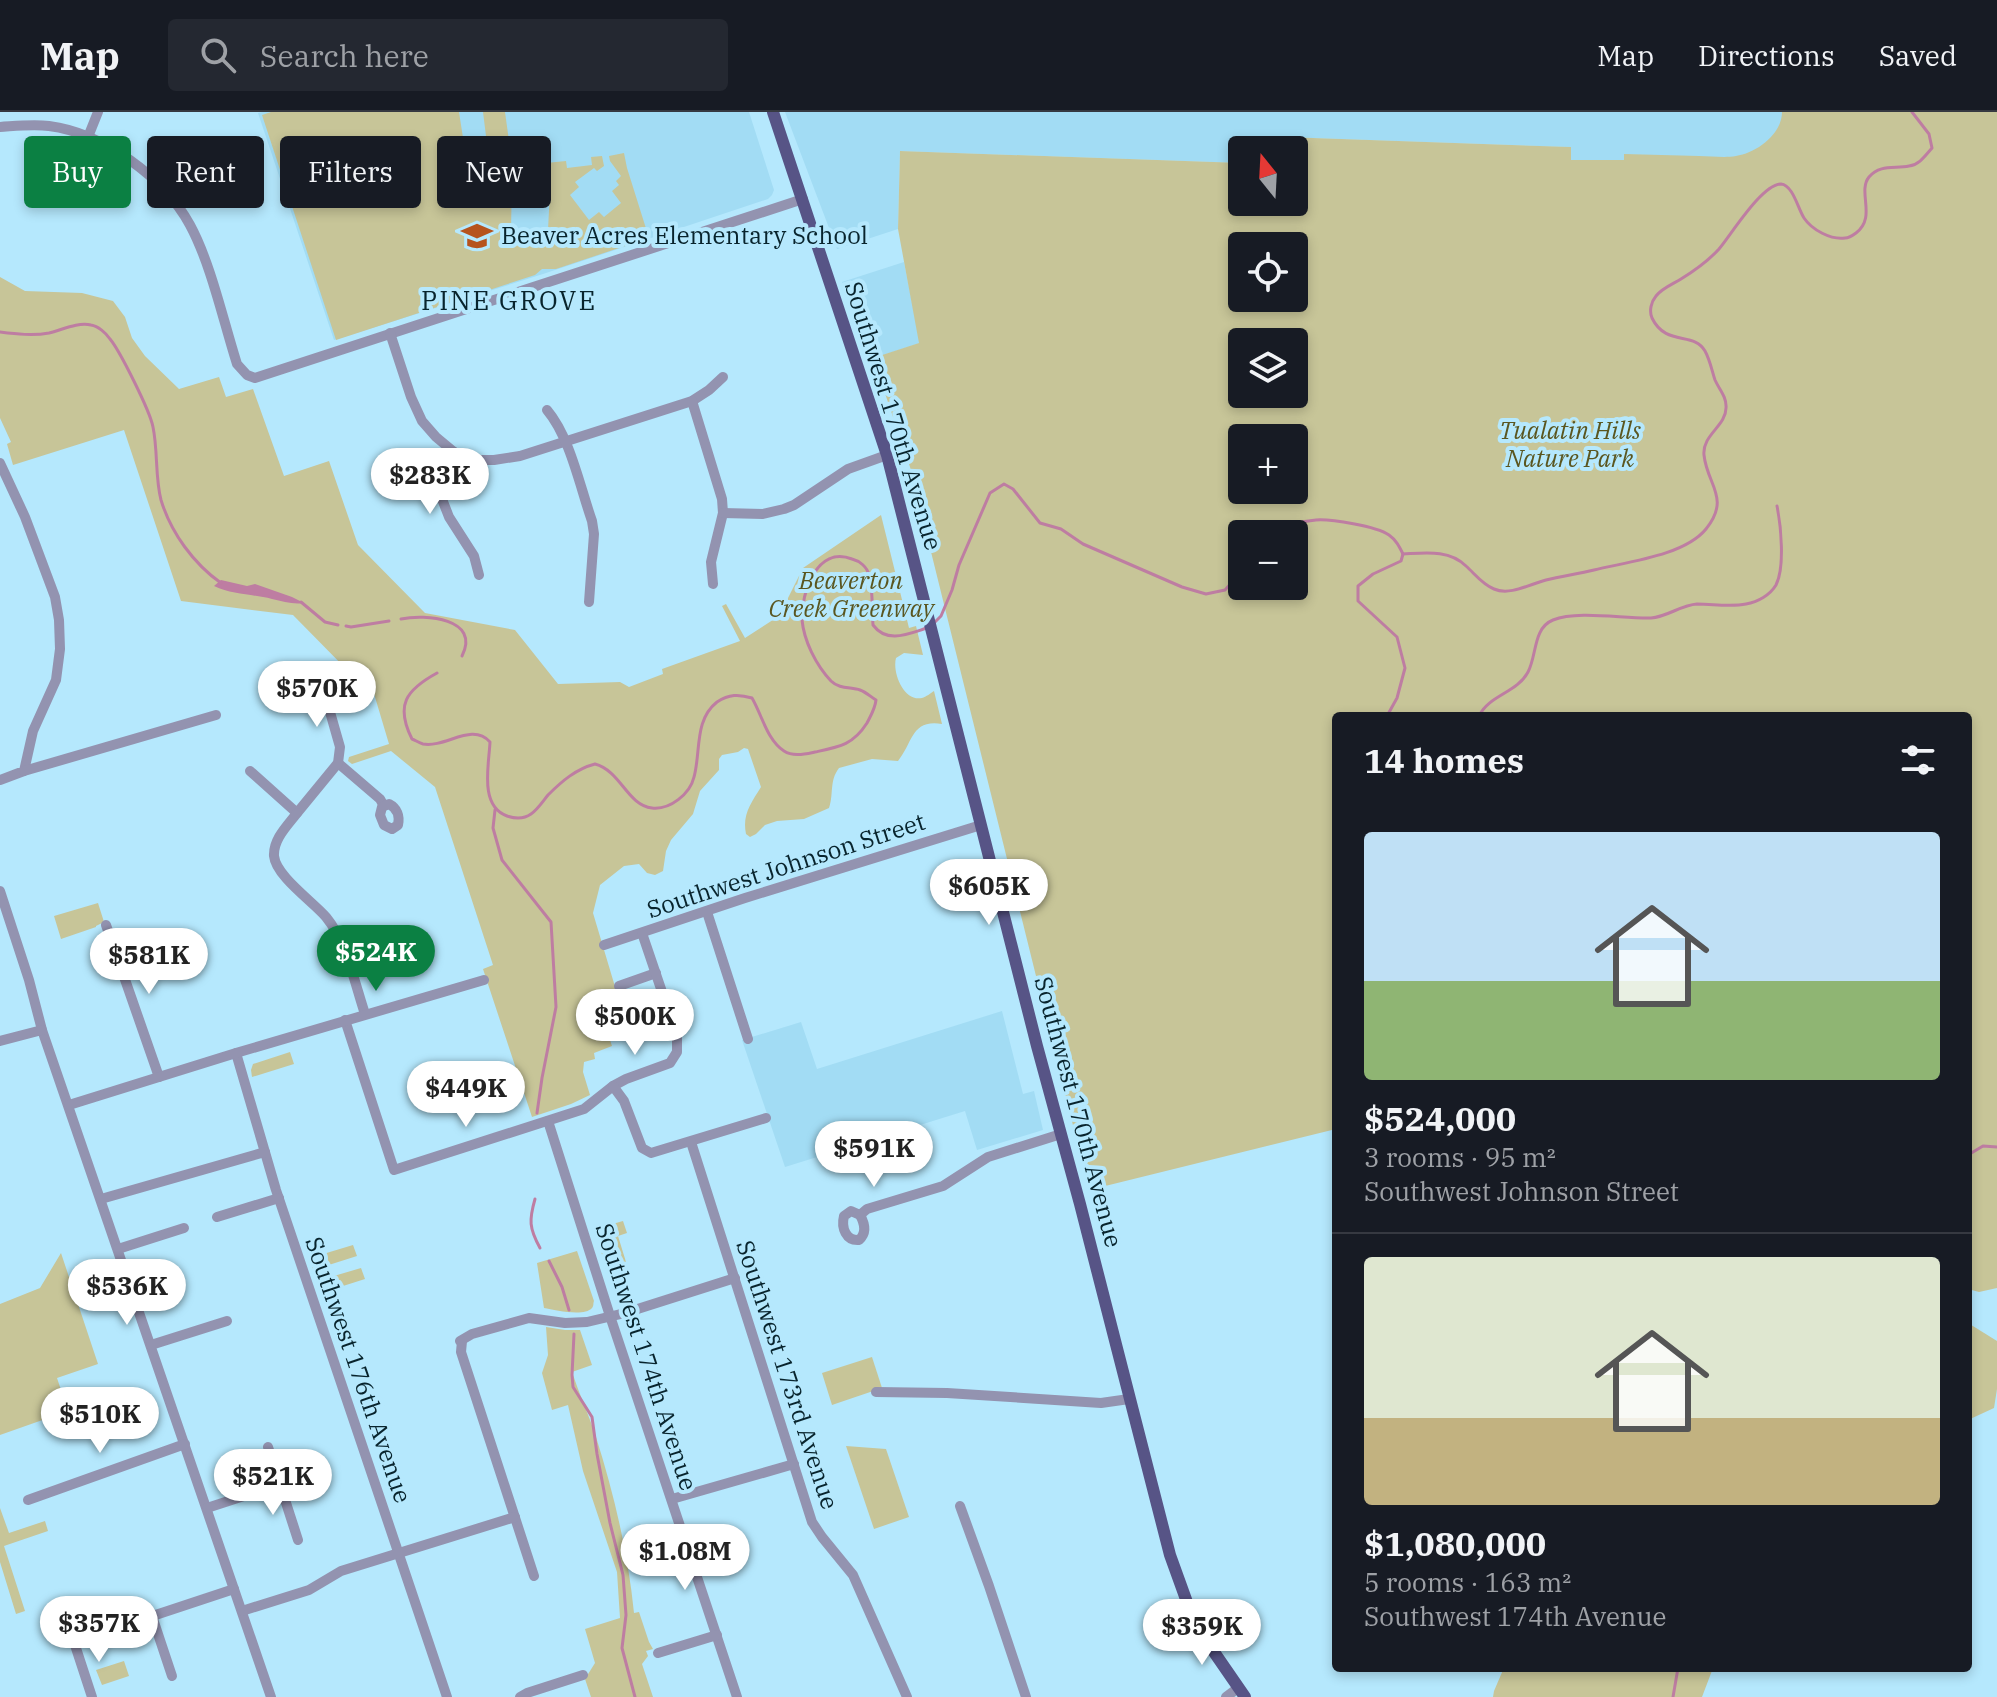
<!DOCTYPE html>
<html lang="en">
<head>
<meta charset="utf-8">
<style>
  :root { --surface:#171b24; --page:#242831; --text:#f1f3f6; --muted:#9ea1a6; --line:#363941; --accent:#0b8043 }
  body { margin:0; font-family:"IBM Plex Serif",serif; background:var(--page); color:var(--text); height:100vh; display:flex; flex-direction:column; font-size:30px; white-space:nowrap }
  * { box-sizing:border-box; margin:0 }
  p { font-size:26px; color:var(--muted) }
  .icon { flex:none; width:44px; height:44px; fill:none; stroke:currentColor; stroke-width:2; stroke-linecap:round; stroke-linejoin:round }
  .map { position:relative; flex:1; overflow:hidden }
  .drawer { position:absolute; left:1332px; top:600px; width:640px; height:960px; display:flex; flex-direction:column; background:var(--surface); border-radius:8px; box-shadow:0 4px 12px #0003 }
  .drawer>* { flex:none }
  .top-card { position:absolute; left:24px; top:24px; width:760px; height:72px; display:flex; gap:16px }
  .needle { width:52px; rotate:342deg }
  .controls { position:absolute; left:1228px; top:24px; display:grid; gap:16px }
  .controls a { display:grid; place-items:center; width:80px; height:80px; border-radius:8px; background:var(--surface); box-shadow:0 4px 12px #0003; font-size:40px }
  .price { position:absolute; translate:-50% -68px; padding:0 18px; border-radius:28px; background:#fff; color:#222; font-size:26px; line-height:52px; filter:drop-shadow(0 2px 4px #0008) }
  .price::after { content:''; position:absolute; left:50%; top:48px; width:24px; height:18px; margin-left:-12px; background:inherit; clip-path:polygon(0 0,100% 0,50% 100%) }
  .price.on { background:var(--accent); color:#fff }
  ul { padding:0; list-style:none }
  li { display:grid; align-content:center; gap:16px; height:424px; padding:0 32px }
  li+li { border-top:2px solid var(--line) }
  li span { display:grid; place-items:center; height:248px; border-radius:8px; color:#555 }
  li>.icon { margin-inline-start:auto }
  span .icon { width:144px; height:144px; fill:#fffc; stroke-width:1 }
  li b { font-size:34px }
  h2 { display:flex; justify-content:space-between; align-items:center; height:96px; padding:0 32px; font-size:34px }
  .pill { padding:0 28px; border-radius:8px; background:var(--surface); box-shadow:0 4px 12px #0003; font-size:28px; line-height:72px }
  .pill.on { background:var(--accent); color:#fff }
  header { display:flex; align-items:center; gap:48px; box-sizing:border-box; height:112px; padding:0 40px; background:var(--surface); border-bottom:2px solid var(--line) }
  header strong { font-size:38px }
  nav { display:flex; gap:44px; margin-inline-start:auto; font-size:28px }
  .search { width:560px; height:72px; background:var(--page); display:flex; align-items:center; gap:20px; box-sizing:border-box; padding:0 28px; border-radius:8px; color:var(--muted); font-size:30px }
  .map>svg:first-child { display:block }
  .built { fill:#a2dcf4 }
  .green { fill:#c7c598; fill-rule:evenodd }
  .water { fill:#be7da2 }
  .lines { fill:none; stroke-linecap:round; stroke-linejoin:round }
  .stream { stroke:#be7da2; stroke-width:3 }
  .minor { stroke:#9393b0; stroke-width:10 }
  .major { stroke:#575486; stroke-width:12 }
  .labels { text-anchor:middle; stroke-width:8; stroke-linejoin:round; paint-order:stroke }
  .poi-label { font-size:24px; fill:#08242d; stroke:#b5e8fd; text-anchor:start }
  .street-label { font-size:24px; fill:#08242d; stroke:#b5e8fd }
  .park-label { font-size:24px; font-style:italic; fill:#5a5620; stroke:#b5e8fd }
  .neighbourhood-label { font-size:26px; letter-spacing:2px; fill:#08242d; stroke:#b5e8fd }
</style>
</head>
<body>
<header>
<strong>Map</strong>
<div class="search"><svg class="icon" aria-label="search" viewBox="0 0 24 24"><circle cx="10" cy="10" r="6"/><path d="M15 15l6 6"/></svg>Search here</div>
<nav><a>Map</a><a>Directions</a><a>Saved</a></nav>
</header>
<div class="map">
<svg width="1997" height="1585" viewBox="0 0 1997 1585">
  <rect width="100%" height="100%" fill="#b5e8fd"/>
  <g class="built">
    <polygon points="262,0 749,0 774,78 772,83 768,87 543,162 334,228 258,1"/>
    <polygon points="785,0 1789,0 1788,69 1570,61 1570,35 1253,24 1252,38 1242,38 1242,51 900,39 898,117 837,137"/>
    <polygon points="904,150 920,231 868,248 842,170"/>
    <polygon points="1002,899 1023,982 1034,979 1043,1018 977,1038 965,999 785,1055 742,928 801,910 817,957"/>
  </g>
  <g class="green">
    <polygon points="271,0 459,0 468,58 514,41 515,67 512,68 511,117 548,118 550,79 545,64 546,51 566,49 567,56 592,53 591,45 602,44 604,54 597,59 594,56 575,70 579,75 570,83 589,108 599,100 604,105 621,91 612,79 619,73 616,69 621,64 610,49 609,44 624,41 627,56 649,126 556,157 542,157 535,163 336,228 262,3"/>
    <polygon points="483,0 505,0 509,29 487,32"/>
    <path d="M1782,0h215v1176l-18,4 -11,-3v-573h-632v413l-247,61 -179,-723 -37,-109 46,-15 -21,-114 2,-78 342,12v39h52v-52h-42v-14l319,11v13h53v-6c25,1 50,1 75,2 12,0 26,2 37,0 21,-3 46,-22 46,-44zM1242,134h52v52h-52zM1242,230h52v52h-52zM1242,326h52v52h-52zM1242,422h52v52h-52z"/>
    <path d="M0,165l25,14 57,2 31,8 12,16 7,21 13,18 34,33 40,-12 7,20 27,-8 31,87 45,-15 29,84 67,68 90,17 43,54 62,-2 9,5 34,-13 -1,-5 78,-28 -18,-35 4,-2 19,34 34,-22 24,-48 78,-53 28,113 7,-2 7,29 -19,-2 -8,5c-4,15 8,44 26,40 4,-1 9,-5 12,-7l8,33c-31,-5 -29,19 -44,37l-26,-2 -33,9c-10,13 -5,26 -10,40l-25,11 -27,2 -12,4 -9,9 -6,3 -4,-3c-4,-19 5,-31 15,-47l-12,-35 -1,-3 -4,-1 -6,4 -16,3 -3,4v11l-19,21 -7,23 -22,26 -5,11 -3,20 -8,4 -8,-2 -8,-9 -15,2 -24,19 -7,28 23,77 -6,2 8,25 -14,5 8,24 -18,7 1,6 -11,3 -1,10 7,23 -19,9 -39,13 -49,-148 10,-4 -58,-178 -44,-36 -39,13 -4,-3 1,-4 40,-13 -20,-67h-15l-61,-62 -112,-14 -57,-171 -111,35 -6,-21 4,-2 -11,-24z"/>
    <polygon points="98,791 104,810 96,814 96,815 61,827 54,804"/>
    <polygon points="290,940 294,952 252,965 251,958 253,952"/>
    <polygon points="623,1109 627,1121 618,1124 626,1150 606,1157 595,1117"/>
    <polygon points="353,1133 357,1144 313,1158 310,1146"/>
    <path d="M577,1139l17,50c-1,2 0,5 -2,7 -8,9 -37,2 -48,0l-7,-45z"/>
    <polygon points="61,1141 98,1252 57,1266 68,1299 0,1323 0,1192 40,1176"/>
    <polygon points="361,1156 365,1167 321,1181 317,1169"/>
    <polygon points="1968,1211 1997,1229 1997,1277 1994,1296 1968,1308"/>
    <path d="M546,1215l19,3h15l12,35 -20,7c7,22 17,43 24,65 18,57 32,116 38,176l5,-1 10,30 4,7 -7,2 2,5 -6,8 11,33h-62l-6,-18 10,-16 -10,-34 35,-11 -3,-46 -34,-101 -15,-66 -16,5 -10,-37 6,-18z"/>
    <polygon points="872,1245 882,1276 832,1293 822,1261"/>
    <polygon points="846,1334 886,1337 909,1405 874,1417"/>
    <polygon points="0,1396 9,1421 45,1409 48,1419 4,1434 25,1499 16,1502 0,1450"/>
    <polygon points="124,1549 129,1564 102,1573 96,1558"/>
    <polygon points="1501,1556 1713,1556 1702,1585 1493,1585 1494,1579 1503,1558"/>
  </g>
  <path class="water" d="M221,468l26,6 8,-2 37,13 12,6c-11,2 -21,-2 -32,-4 -19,-5 -39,-4 -58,-13z"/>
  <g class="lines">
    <g class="stream">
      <path d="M0,220c16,2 33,4 49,1 13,-3 28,-11 42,-8 7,1 15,8 19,14 10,12 40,72 43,88 5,24 2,50 8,73 10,33 33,64 60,83"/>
      <path d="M1275,422c8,-9 28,-13 41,-14 15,-1 60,6 73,15 7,5 10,11 14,19"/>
      <path d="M1403,442c21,-1 46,-5 63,12 9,8 16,18 28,23 16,7 36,-5 52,-9 16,-4 32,-6 48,-10 32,-8 90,-14 112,-41 25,-31 1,-44 -2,-74 -2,-20 22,-29 22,-47 1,-11 -7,-19 -11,-28 -3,-9 -5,-20 -10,-29 -11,-20 -39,-4 -53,-33 -3,-7 -1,-16 4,-22 6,-8 17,-12 25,-17 13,-8 28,-19 38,-30 12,-14 43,-65 62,-65 12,1 17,25 23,34 8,12 27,22 41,20 4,0 7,-2 11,-5 21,-16 1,-41 13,-56 11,-13 26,-8 40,-11 10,-1 16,-10 23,-18l-3,-14 -17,-22"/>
      <polyline points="301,490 325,510 338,513"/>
      <path d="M401,507c24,-5 80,-1 61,37"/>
      <polyline points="933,512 941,504 952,478 959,453 990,381 1004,372 1013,377 1040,411 1061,417 1083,432 1182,475 1206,482 1225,478 1242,459"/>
      <polyline points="346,514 351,515 389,509"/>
      <path d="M437,561c-31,17 -42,32 -25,66 3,1 7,4 11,5 23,4 49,-22 67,-2 -1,23 -11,64 17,74 9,3 17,3 24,-2 7,-5 12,-13 17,-19 14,-14 28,-26 47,-31 26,7 32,41 57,44 18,2 38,-14 42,-31 7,-25 0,-57 23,-75 12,-8 22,-8 35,-4 10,17 15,42 32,53 9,6 21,3 31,1 24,-5 38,-7 52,-29 4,-8 8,-14 9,-23 -5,-3 -10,-8 -16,-10 -9,-3 -21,-1 -29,-9 -15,-16 -27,-40 -29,-61 -1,-27 15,-75 50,-61 8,2 15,8 17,16 4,12 3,37 4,50 14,19 35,9 54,3"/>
      <polyline points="1387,604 1397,586 1405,556 1397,525 1358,489 1358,474 1373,462 1401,449 1403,442"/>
      <path d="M1479,604c10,-21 38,-23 49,-44 9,-17 5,-44 25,-52 25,-10 71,-1 98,-2 16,-1 30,-13 46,-14 16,0 34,3 49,0 12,-2 24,-9 30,-19 9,-18 5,-59 1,-79"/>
      <polyline points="495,698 493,716 502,748 551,810 556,895 542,966 537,1001"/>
      <polyline points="1968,1043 1983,1034 1997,1035"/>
      <path d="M535,1087c-6,21 -6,29 5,49"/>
      <polyline points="549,1149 562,1175 569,1198"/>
      <polyline points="574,1222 572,1263 573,1275 592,1305 597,1342 610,1411 623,1463 626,1503 622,1536 635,1585"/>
      <polyline points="1673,1585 1678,1556"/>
    </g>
    <g class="minor">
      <path d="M0,15c16,-1 33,-3 49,-1 54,7 115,51 141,99 21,39 33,95 47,139l10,11 8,3 548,-179"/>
      <polyline points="88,25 98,0"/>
      <polyline points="390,221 411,285 422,309 436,325 454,340 471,348 494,348 520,344 692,289 709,278 723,265"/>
      <polyline points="692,289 722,387 723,401 711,450 713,472"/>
      <path d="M547,298c23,27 33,77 45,111l2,13 -5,68"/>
      <polyline points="454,340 444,367 442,387 449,405 474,444 479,463"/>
      <polyline points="0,351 25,405 55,485 59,508 60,537 56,568 33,619 24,659 0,668"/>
      <polyline points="723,401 763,402 784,397 794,393 848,357 887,343"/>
      <polyline points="338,651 380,687 384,694"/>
      <polyline points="24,659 216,603"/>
      <polyline points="250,659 297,701 338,651 340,635 324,579"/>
      <path d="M389,692c8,4 11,12 9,21l-6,4 -8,-4 -4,-10 2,-8z"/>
      <path d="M297,701c-9,12 -24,26 -23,43 2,20 38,45 52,61 20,24 29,67 39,97"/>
      <polyline points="0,779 29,868 42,918 271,1585"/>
      <polyline points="707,800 748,927"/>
      <polyline points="106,813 159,965"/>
      <polyline points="604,833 745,786 981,713"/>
      <polyline points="619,874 656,861"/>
      <polyline points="345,908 394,1058 584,997 613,974 626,967 670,951 677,940 677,924 642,821"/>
      <polyline points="0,929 42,918"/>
      <polyline points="236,941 276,1078 447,1585"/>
      <polyline points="613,974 624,989 642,1036 651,1041 766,1006"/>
      <polyline points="69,993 236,941 484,868"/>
      <polyline points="548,1009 610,1204 737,1585"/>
      <polyline points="691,1030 812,1410 822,1425 853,1463 907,1585"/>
      <polyline points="101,1087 265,1040"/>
      <path d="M851,1099l9,4c5,9 7,18 -1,25 -13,1 -18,-12 -15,-24z"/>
      <polyline points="860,1103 867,1097 943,1074 988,1045 1061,1022"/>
      <polyline points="217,1105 279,1086"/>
      <polyline points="118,1137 184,1116"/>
      <polyline points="460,1229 472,1222 529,1206 565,1211 587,1210 625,1201 735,1166"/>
      <polyline points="462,1229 461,1240 534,1464"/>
      <polyline points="151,1233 227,1209"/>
      <polyline points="876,1280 947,1281 1101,1291 1129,1287"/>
      <polyline points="268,1335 298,1428"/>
      <polyline points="672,1387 794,1352"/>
      <polyline points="28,1388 185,1332"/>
      <polyline points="960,1394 989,1474 1026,1585"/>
      <polyline points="207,1396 280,1372"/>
      <polyline points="242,1499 309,1478 341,1459 515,1405"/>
      <polyline points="152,1504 172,1564"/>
      <polyline points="658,1541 717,1523"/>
      <polyline points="92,1585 74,1530 234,1477"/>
      <polyline points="520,1585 527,1581 583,1563"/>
      <polyline points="1226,1585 1238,1576"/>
    </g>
    <polyline class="major" points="773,0 887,343 1037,934 1080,1092 1170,1443 1192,1504 1205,1527 1245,1585"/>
  </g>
  <defs>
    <symbol id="school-bare" viewBox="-9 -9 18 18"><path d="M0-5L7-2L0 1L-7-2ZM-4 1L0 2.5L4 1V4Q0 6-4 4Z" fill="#b6531d" stroke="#b5e8fd" stroke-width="2.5" paint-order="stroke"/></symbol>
  </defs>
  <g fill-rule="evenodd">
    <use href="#school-bare" x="455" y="102" width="44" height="44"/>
  </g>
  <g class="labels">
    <g class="poi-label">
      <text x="501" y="132">Beaver Acres Elementary School</text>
    </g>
    <g class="street-label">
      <text transform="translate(893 304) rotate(73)" y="8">Southwest 170th Avenue</text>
      <text transform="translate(786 754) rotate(-18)" y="8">Southwest Johnson Street</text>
      <text transform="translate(1078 1000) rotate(75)" y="8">Southwest 170th Avenue</text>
      <text transform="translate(646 1245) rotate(72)" y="8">Southwest 174th Avenue</text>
      <text transform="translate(358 1258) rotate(71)" y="8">Southwest 176th Avenue</text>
      <text transform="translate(787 1263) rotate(72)" y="8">Southwest 173rd Avenue</text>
    </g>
    <g class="park-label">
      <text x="1570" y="327">Tualatin Hills<tspan x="1570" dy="28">Nature Park</tspan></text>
      <text x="851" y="477">Beaverton<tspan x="851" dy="28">Creek Greenway</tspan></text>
    </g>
    <g class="neighbourhood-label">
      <text x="509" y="198">PINE GROVE</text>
    </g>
  </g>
</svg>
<div class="controls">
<a><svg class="needle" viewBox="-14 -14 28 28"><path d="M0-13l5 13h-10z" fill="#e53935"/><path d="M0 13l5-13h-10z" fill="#9ea1a6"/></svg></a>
<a><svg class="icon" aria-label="locate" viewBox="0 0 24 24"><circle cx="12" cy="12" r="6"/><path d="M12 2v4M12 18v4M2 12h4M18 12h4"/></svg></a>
<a><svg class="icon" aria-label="layers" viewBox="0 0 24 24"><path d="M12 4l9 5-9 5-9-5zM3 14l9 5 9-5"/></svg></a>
<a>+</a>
<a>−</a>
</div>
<b class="price" style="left:430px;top:404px">$283K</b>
<b class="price" style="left:317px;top:617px">$570K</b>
<b class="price" style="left:989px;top:815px">$605K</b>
<b class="price on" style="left:376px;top:881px">$524K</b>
<b class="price" style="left:149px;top:884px">$581K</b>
<b class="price" style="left:635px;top:945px">$500K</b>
<b class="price" style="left:466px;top:1017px">$449K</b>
<b class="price" style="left:874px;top:1077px">$591K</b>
<b class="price" style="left:127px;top:1215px">$536K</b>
<b class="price" style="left:100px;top:1343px">$510K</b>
<b class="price" style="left:273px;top:1405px">$521K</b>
<b class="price" style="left:685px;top:1480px">$1.08M</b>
<b class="price" style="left:99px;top:1552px">$357K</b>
<b class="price" style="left:1202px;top:1555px">$359K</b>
<div class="top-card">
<a class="pill on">Buy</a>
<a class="pill">Rent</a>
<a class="pill">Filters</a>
<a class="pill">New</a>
</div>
<section class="drawer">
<h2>14 homes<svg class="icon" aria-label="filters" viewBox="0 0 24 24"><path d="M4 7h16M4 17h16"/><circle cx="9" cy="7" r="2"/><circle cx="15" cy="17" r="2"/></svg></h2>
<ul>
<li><span style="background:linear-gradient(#bfe0f5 60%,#8fb573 0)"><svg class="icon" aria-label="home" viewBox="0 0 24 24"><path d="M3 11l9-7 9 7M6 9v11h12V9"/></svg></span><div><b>$524,000</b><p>3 rooms · 95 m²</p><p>Southwest Johnson Street</p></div></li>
<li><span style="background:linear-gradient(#dfe7d0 65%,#c2b280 0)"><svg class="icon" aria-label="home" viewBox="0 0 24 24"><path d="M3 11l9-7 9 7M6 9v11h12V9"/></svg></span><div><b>$1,080,000</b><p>5 rooms · 163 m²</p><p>Southwest 174th Avenue</p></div></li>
</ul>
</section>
</div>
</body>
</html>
